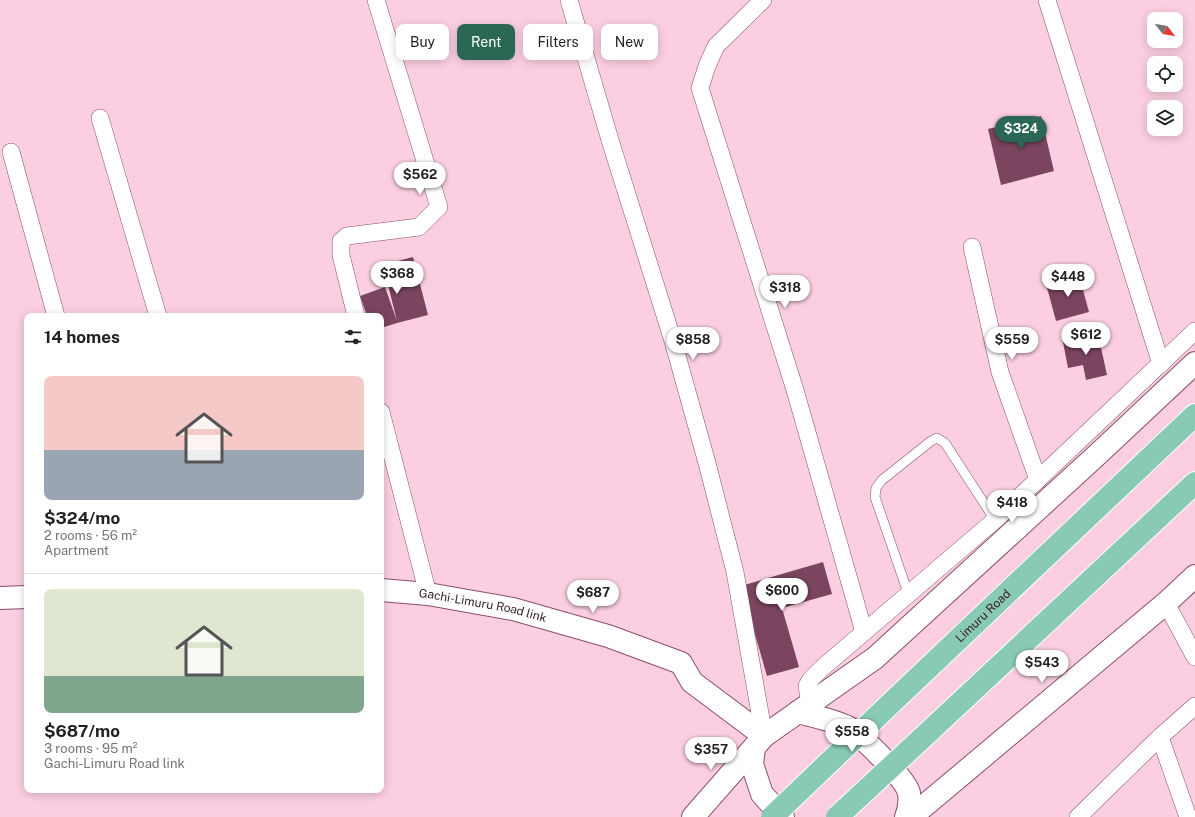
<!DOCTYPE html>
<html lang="en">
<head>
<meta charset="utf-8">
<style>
  :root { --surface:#fff; --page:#f2f2f2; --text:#202124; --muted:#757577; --line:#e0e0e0; --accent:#2a6855 }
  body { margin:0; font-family:"Public Sans",sans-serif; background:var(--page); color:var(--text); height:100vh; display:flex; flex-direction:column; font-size:15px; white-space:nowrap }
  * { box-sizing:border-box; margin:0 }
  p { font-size:13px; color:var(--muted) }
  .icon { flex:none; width:22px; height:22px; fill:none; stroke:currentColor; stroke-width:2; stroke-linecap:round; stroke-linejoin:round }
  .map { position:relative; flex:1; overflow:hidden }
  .details { position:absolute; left:24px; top:313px; width:360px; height:480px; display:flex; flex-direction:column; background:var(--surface); border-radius:8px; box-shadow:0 2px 10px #0003 }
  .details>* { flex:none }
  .top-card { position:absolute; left:396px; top:24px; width:380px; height:36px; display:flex; gap:8px }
  .needle { width:26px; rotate:121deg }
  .fabs { position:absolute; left:1147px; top:12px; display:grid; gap:8px }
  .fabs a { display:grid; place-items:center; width:36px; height:36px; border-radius:8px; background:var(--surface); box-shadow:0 2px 10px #0003; font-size:20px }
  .price { position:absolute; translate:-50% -34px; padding:0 9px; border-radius:14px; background:#fff; color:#222; font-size:13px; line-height:26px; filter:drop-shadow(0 1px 2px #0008) }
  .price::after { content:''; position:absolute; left:50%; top:24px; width:12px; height:9px; margin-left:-6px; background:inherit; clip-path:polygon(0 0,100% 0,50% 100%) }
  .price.active { background:var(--accent); color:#fff }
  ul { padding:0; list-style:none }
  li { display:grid; align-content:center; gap:8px; height:212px; padding:0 20px }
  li+li { border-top:1px solid var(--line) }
  li span { display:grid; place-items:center; height:124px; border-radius:8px; color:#555 }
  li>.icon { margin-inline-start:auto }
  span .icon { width:72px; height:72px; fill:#fffc; stroke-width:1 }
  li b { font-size:17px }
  h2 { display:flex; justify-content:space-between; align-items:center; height:48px; padding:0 20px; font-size:17px }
  .chip { padding:0 14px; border-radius:8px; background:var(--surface); box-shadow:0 2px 10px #0003; font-size:14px; line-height:36px }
  .chip.active { background:var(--accent); color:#fff }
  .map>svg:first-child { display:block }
  .building { fill:#7b445f }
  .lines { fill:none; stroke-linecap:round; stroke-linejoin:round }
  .service-casing { stroke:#8c4d6c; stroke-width:10 }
  .minor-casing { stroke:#8c4d6c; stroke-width:18 }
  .tertiary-casing { stroke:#8c4d6c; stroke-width:24 }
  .secondary-casing { stroke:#8c4d6c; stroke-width:24 }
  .trunk-casing { stroke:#fff; stroke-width:24 }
  .service { stroke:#fff; stroke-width:9 }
  .minor { stroke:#fff; stroke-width:17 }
  .tertiary { stroke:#fff; stroke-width:22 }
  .secondary { stroke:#fff; stroke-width:22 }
  .trunk { stroke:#88cab4; stroke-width:22 }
  .trunk-bridge-casing { stroke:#fff; stroke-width:24; stroke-linecap:butt }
  .trunk-bridge { stroke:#88cab4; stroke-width:22 }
  .labels { text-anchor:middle; stroke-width:4; stroke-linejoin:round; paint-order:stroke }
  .street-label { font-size:12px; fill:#371d2a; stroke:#fefefe }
</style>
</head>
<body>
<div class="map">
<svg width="1195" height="817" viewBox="0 0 1195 817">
  <rect width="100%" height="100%" fill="#fbcee2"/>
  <g class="building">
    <polygon points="1041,116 1054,171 1001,185 988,129"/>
    <polygon points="413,257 428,315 397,323 381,328 381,316 367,316 360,296 385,287 397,321 383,265"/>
    <polygon points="1079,275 1089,312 1056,321 1046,284"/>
    <polygon points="1098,334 1107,375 1086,380 1083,365 1068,368 1063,342"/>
    <polygon points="823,562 832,594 782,608 799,667 767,676 741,586"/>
  </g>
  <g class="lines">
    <defs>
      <polyline id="service" points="908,593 875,497 876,488 882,480 931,441 937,438 945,443 995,520"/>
      <g id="minor">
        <polyline points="569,0 610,140 673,341 707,463 735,572 764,736"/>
        <polyline points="763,0 716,46 707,66 700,88 795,390 864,632"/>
        <polyline points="1047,0 1161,364"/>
        <polyline points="100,118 158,316"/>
        <polyline points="11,152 56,316"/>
        <polyline points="972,247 1000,372 1038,480"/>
        <polyline points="356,316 341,255 341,241 347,236 419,227 439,207 376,0"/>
        <polyline points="381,412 428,594"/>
        <polyline points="1166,603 1195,657"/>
        <polyline points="810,704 807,686 811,679 821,669 995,520 1195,331"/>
        <polyline points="1160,737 1188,817"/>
        <polyline points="1078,817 1160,737 1195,706"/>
      </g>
      <g id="tertiary">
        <polyline points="693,817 764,736 875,658 1098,454 1195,363"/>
        <polyline points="911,817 1166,603 1195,576"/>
      </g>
      <g id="secondary">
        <path id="s1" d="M381,590l47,4 85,15 95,27 73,27 11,19 72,54"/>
        <polyline points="0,598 27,597"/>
        <path d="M798,712c15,4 40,9 53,17 12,9 55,50 58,64 1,8 0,17 -3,24"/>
        <polyline points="754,748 752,764 762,794 783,817"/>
      </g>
      <g id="trunk">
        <path id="s2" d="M888,706l307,-291"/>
        <polyline points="919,741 1195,483"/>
      </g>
    </defs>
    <use href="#service" class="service-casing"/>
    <use href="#minor" class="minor-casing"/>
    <use href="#tertiary" class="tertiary-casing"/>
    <use href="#secondary" class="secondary-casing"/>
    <use href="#trunk" class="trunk-casing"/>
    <use href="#service" class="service"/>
    <use href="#minor" class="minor"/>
    <use href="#tertiary" class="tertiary"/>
    <use href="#secondary" class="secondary"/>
    <use href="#trunk" class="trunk"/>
    <defs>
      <g id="trunk-bridge">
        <polyline points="772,817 888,706"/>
        <polyline points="837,817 919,741"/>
      </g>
    </defs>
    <use href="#trunk-bridge" class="trunk-bridge-casing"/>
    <use href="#trunk-bridge" class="trunk-bridge"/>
  </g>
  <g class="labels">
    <g class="street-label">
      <text dy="4" stroke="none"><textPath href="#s1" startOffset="103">Gachi-Limuru Road link</textPath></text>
      <text dy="4" stroke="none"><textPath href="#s2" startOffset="131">Limuru Road</textPath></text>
    </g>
  </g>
</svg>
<div class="fabs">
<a><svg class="needle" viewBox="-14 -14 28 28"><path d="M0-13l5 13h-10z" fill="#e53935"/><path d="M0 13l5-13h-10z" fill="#757577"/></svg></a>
<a><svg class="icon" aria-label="locate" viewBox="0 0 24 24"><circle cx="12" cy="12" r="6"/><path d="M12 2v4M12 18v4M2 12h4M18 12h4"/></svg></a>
<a><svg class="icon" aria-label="layers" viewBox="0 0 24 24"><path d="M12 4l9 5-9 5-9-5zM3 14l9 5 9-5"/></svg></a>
</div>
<b class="price active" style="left:1021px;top:150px">$324</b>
<b class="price" style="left:420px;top:196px">$562</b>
<b class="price" style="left:397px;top:295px">$368</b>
<b class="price" style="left:1068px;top:298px">$448</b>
<b class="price" style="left:785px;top:309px">$318</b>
<b class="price" style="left:1086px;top:356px">$612</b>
<b class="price" style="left:693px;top:361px">$858</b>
<b class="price" style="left:1012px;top:361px">$559</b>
<b class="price" style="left:1012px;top:524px">$418</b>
<b class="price" style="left:782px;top:612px">$600</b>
<b class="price" style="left:593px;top:614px">$687</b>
<b class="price" style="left:1042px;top:684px">$543</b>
<b class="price" style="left:852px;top:753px">$558</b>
<b class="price" style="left:711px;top:771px">$357</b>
<div class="top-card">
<a class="chip">Buy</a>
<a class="chip active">Rent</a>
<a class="chip">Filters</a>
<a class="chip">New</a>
</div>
<section class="details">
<h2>14 homes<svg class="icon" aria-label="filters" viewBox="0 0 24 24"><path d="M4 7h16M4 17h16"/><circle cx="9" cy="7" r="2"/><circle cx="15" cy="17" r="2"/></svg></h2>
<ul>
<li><span style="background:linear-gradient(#f6c9c9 60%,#9aa5b1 0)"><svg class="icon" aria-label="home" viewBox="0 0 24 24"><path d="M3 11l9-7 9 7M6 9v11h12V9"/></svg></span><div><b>$324/mo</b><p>2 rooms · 56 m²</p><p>Apartment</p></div></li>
<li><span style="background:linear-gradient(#dfe7d0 70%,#7fa58c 0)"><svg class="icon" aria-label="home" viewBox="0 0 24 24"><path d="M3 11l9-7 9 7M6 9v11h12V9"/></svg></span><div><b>$687/mo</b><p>3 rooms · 95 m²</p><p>Gachi-Limuru Road link</p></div></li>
</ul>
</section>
</div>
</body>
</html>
